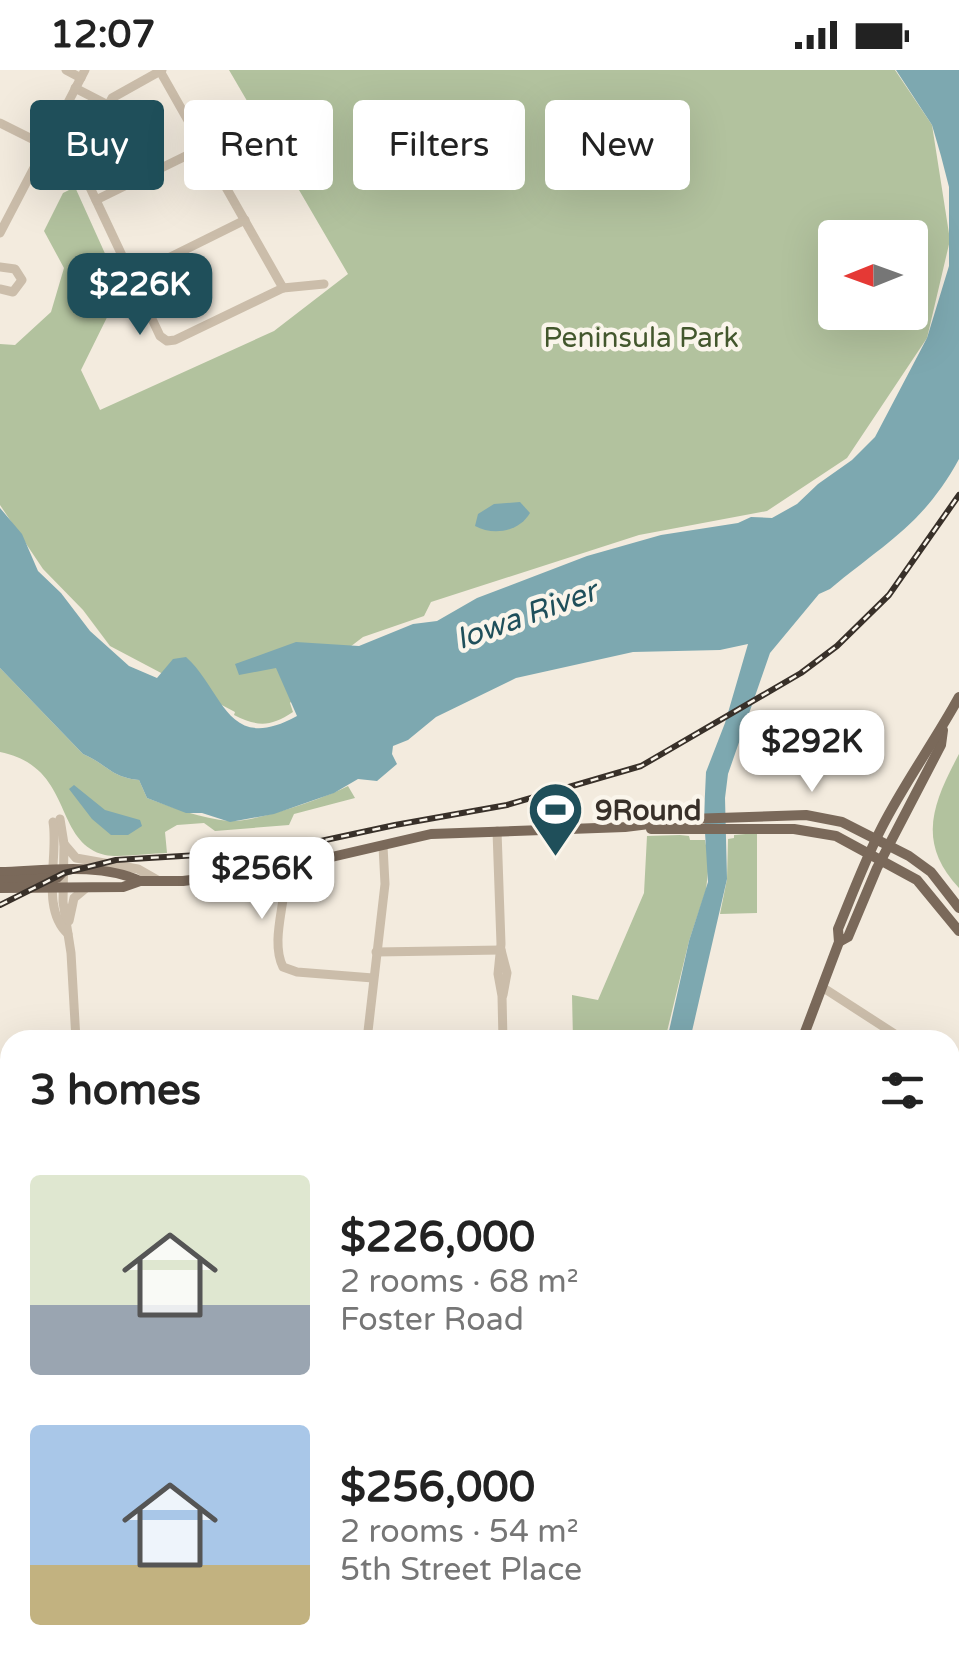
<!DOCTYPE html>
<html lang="en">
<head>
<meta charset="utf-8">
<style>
  :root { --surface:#fff; --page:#f2f2f2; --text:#222; --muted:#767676; --accent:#1f4f5a }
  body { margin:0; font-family:"Varela Round",sans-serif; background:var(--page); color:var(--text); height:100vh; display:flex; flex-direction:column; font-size:38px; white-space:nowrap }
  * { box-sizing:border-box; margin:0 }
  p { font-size:32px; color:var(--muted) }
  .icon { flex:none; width:55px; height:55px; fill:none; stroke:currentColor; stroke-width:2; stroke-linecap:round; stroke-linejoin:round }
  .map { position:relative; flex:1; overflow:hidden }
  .side { position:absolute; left:0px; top:960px; width:960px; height:642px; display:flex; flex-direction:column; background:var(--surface); border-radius:30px 30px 0 0; box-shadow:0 10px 40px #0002 }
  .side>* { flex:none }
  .guide { position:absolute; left:30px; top:30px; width:900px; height:90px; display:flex; gap:20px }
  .needle { width:65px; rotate:269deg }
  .tools { position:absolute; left:818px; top:150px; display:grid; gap:20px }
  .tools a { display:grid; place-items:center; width:110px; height:110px; border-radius:10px; background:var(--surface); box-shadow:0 10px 40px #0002; font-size:50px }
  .price { position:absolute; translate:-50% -85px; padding:0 22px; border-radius:20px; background:#fff; color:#222; font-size:32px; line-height:65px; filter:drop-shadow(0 2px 5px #0008) }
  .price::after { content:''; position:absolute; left:50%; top:60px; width:30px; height:22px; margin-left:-15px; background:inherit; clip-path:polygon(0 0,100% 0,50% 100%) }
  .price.on { background:var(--accent); color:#fff }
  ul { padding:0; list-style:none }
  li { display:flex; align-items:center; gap:30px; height:250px; padding:0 30px }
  li span { display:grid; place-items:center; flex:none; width:280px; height:200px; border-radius:10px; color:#555 }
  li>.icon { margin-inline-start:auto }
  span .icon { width:120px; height:120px; fill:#fffc; stroke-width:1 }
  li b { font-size:42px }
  h2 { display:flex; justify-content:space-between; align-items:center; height:120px; padding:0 30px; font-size:42px }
  .chip { padding:0 35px; border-radius:10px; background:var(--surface); box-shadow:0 10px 40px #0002; font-size:35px; line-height:90px }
  .chip.on { background:var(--accent); color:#fff }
  .status { display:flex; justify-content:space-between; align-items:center; height:70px; padding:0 50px; background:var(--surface); direction:ltr }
  .status svg { height:28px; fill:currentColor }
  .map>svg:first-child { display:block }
  .green { fill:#b2c29e; fill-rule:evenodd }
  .water { fill:#7da8b0 }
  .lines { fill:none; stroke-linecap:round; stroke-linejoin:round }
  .stream { stroke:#7da8b0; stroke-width:2.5 }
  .minor { stroke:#cbbdaa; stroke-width:9 }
  .major { stroke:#7a695a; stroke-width:10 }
  .rail-casing { stroke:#383029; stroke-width:6 }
  .rail { stroke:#faf5eb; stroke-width:2.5; stroke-dasharray:8; stroke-linecap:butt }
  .labels { text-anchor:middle; stroke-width:9; stroke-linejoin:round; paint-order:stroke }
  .park-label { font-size:28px; fill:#43572d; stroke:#faf5eb }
  .poi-label { font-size:28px; font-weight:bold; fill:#383029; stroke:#faf5eb; text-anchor:start }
  .water-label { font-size:30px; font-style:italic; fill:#1f4f5a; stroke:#faf5eb }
</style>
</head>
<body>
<div class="status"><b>12:07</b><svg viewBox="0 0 49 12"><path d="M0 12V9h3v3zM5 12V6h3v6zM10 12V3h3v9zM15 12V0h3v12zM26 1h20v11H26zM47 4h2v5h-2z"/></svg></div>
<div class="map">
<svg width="959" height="1602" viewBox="0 0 959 1602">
  <rect width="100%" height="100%" fill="#f3ebde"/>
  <g class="green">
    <path d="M229,0h666l37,55 18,115 -23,98 -80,120 -80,53 -128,24 -208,67 -7,14 -61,21 -51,39 -22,27 3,9c-23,15 -35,15 -59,3l1,-3 -125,-66 -27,-36 -40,-41 -43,-64v-161l15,1 36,-33 13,-44 -20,-37 19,-38 12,-6 46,102 -40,81 19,40 174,-79 74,-57zM835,168h75v74h-75z"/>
    <polygon points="77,33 96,43 75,82 56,72"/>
    <path d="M0,598l83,86c24,10 27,23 56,26l8,18c24,9 56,21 82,23 24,2 96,-23 119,-35l7,12 -61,16 -5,11 -74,6 -11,-8 -27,2 -12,7 2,21c-17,0 -47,5 -62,2 -53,-13 -30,-88 -105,-103z"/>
    <path d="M959,684v134c-43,-46 -26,-85 0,-134z"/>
    <polygon points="757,763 757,843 720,844 727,809 728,769 734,768 734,765"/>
    <polygon points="680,765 689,766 690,770 705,770 709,792 706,820 689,871 665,970 573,970 572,925 598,930 644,823 647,766"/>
    <rect x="0" y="1159" width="10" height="83"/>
    <polygon points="950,1435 959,1436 959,1602 918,1602 926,1593 950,1592"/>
  </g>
  <g class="water">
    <path d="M896,0h63v389c-36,66 -74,84 -129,130l-11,5 -49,59 -42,121 -3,24 2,81 -37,161h-23l22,-99 19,-59 -4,-66 2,-44 19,-49 23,-79 -28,6 -87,2 -117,26 -80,39 -28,23 -15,6 -1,8 5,10 -20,17 -19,-2 -24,14 -60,21 -44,8 -28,-9h-16l-39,-15 -8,-18c-29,-3 -32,-16 -56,-26l-83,-86v-160l22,26 16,37 23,22 29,38 39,35 28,12 16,-19 13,-2c38,34 40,98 111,59l-21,-48 -37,7 -4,-11 61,-22 63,4 54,-22 24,-3 40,-23 110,-42 74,-21 77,-12 13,-6 21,1 25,-14 21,-20 34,-24 23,-23 52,-99 22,-72v-79l-8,-31 -9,-31z"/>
    <path d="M520,432l10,11c-11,19 -37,23 -55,13l3,-12 16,-10z"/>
    <polygon points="74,715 105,740 140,750 142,756 128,765 111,765 92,749 69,719"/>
  </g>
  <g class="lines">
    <polyline class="stream" points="0,1185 10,1189"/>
    <g class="minor">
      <polyline points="66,0 81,8"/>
      <polyline points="160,1 283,218"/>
      <polyline points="75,18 108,35"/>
      <polyline points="0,53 78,92 160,266 167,271 175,270 283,218 324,214"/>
      <polyline points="78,92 112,28 162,0"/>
      <polyline points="96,130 204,77"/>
      <polyline points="0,163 85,0"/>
      <polyline points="0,197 15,199 22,210 13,222 0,219"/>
      <polyline points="132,206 245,150"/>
      <polyline points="60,749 64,774 63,832 71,883 76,970"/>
      <path d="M53,752c6,33 -13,87 15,112"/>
      <polyline points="497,761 501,874 498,904 502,926 503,970"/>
      <polyline points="64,774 76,788 138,799 159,811"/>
      <path d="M284,798c5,30 -15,70 -1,99l14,5 76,6"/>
      <polyline points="69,851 74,828 86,818"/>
      <polyline points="501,880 507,903 503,925"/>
      <polyline points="376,882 501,880"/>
      <polyline points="822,917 904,970"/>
      <polyline points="367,970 385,814 383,776"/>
      <polyline points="950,1000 959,1006"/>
      <polyline points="0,1029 10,1029"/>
      <polyline points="950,1054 959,1040"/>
      <polyline points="0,1117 10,1116"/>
      <polyline points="0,1439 10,1440"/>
      <polyline points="0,1532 10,1533"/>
      <polyline points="94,1602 95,1592"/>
      <polyline points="297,1602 298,1592"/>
    </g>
    <g class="major">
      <polyline points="651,759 794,759 836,766 917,810 959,861"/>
      <path d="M0,802c43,-1 100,-10 140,9"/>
      <polyline points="0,811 57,808 64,801"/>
      <polyline points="0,818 123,817 140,811 183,811 284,798 431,764 625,757 689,749 806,745 842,752 909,786 931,802 959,838"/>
      <polyline points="839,872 848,867 877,798 941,675 943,660"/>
      <path d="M802,970l37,-98 -1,-13c14,-34 27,-69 44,-102 23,-45 53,-86 77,-130"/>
      <polyline points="569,1602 572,1592"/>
    </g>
    <defs>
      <g id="rail">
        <polyline points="0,835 64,803 116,790 279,780 395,755 507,735 641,696 801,603 837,576 889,525 959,425"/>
        <polyline points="950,1203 959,1189"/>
        <polyline points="684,1602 691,1592"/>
      </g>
    </defs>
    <use href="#rail" class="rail-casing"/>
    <use href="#rail" class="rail"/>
  </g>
  <defs>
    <symbol id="stadium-pin" viewBox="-11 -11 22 30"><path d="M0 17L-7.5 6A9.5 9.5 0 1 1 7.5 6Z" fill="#1f4f5a" stroke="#faf5eb"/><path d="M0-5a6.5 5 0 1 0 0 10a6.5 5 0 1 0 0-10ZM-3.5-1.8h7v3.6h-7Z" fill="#fff"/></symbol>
  </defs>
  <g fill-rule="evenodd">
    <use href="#stadium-pin" x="524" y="708" width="63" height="86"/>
  </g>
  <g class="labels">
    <g class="park-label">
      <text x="641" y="277">Peninsula Park</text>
    </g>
    <g class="poi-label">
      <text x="595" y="750">9Round</text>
    </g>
    <g class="water-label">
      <text transform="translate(526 545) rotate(-20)" y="10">Iowa River</text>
    </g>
  </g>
</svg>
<div class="tools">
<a><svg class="needle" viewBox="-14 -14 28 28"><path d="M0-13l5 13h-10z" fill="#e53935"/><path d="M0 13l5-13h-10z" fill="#767676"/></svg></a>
</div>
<b class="price on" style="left:140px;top:268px">$226K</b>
<b class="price" style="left:812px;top:725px">$292K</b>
<b class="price" style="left:262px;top:852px">$256K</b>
<div class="guide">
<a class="chip on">Buy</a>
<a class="chip">Rent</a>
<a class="chip">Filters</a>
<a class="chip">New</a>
</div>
<section class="side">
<h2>3 homes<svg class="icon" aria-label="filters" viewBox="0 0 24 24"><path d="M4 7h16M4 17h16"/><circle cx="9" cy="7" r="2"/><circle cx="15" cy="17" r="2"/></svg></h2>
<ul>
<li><span style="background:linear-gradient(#dfe7d0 65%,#9aa5b1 0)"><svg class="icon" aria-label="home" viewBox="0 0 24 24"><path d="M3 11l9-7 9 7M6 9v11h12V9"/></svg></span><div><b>$226,000</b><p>2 rooms · 68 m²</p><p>Foster Road</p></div></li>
<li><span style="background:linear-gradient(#a9c7e8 70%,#c2b280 0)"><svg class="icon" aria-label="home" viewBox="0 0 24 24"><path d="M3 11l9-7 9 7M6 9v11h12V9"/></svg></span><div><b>$256,000</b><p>2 rooms · 54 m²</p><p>5th Street Place</p></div></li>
</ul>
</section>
</div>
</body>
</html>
